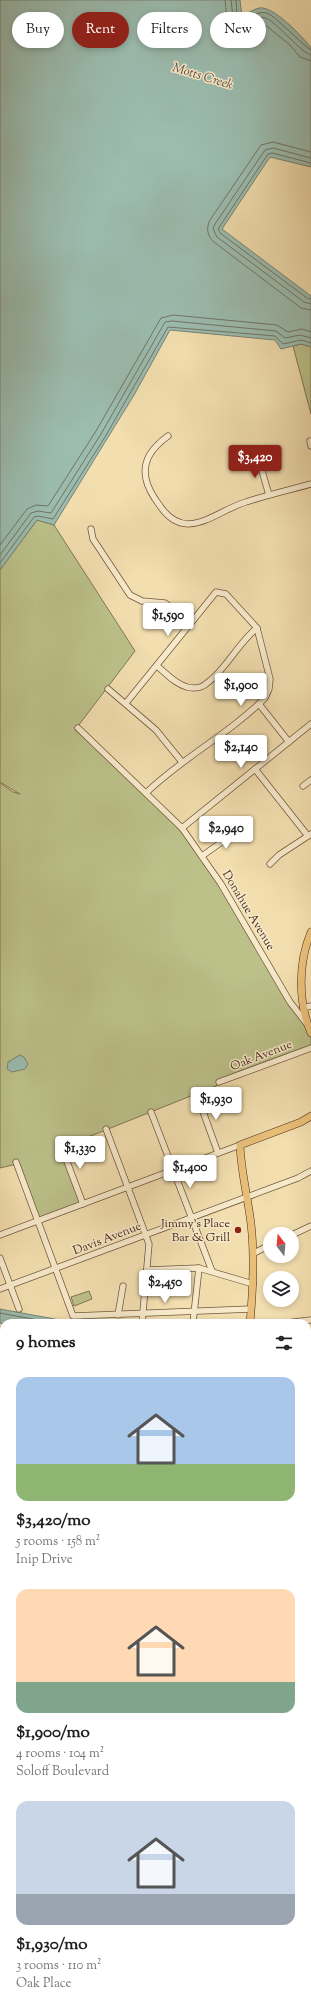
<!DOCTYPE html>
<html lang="en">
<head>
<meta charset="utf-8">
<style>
  :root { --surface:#fff; --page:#f2f2f2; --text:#202124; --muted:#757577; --accent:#8f2418 }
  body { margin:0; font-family:"Sorts Mill Goudy",serif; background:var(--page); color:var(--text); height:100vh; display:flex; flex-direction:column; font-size:15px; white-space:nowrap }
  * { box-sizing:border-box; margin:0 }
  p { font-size:13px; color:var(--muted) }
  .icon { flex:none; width:22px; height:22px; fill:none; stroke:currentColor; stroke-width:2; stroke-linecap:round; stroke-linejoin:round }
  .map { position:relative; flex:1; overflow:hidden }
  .panel { position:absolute; left:0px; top:1319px; width:311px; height:692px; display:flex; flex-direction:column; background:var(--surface); border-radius:12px 12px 0 0; box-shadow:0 2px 6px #0003 }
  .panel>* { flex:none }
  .top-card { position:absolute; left:12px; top:12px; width:287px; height:36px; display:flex; gap:8px }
  .needle { width:26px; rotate:344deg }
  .controls { position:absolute; left:263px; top:1227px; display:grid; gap:8px }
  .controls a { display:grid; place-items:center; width:36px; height:36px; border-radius:50%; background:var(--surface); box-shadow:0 2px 6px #0003; font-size:20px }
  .price { position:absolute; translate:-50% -34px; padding:0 9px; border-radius:4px; background:#fff; color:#222; font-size:13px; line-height:26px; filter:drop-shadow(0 1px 2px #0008) }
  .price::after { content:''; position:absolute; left:50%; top:24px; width:12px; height:9px; margin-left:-6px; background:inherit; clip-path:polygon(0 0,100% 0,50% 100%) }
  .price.selected { background:var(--accent); color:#fff }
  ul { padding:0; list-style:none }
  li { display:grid; align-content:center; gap:8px; height:212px; padding:0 16px }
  li span { display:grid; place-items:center; height:124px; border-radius:12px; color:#555 }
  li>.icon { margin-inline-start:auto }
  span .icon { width:72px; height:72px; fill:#fffc; stroke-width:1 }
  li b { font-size:17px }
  h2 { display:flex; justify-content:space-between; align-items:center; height:48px; padding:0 16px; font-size:17px }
  .tag { padding:0 14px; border-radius:18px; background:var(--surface); box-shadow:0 2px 6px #0003; font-size:14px; line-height:36px }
  .tag.selected { background:var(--accent); color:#fff }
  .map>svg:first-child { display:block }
  .green { fill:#bcc18a; stroke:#827652 }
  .water { fill:#9bbcaf; stroke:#7a8273 }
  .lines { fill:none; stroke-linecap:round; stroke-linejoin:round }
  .shore { stroke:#727364; stroke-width:1 }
  .minor-casing { stroke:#72573e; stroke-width:7 }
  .major-casing { stroke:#482a19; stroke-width:8 }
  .minor { stroke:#f7eacb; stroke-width:5.5 }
  .major { stroke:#e9bf78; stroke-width:7 }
  .poi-dot { fill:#8f2418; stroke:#f7eacb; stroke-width:1.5 }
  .labels { text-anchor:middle; stroke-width:3; stroke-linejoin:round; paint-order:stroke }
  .street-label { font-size:12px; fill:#482a19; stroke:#f7eacb }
  .poi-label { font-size:12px; fill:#482a19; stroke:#f7eacb; text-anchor:end }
  .water-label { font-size:13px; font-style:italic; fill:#5d4e3e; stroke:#f7eacb }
</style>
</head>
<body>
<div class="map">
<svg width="311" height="2011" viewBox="0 0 311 2011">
  <rect width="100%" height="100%" fill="#f2deaf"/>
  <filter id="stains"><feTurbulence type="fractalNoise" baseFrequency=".005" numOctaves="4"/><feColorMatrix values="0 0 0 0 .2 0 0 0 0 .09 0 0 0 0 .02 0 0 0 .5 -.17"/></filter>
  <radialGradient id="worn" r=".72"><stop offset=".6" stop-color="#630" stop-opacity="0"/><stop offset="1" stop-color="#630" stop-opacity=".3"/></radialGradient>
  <g class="green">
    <polygon points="301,344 311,347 311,414 293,346"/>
    <polygon points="37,520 54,525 135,651 75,730 131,778 189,837 311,1032 311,1048 63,1147 84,1204 37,1221 17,1164 0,1168 0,783 13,792 20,794 0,782 0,570"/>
    <polygon points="89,1291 92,1299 74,1306 71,1297"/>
  </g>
  <g class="water">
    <path d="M0,0h240l2,16c5,-2 12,-7 17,-8 14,-3 44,29 52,40v119l-41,-10 -48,72 89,67v51l-10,-3 -20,5 -6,-9 -105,-10 -36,65 -80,130 -17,-5 -37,50z"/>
    <polygon points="20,1055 24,1057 28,1064 25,1069 12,1072 7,1069 8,1062"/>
    <polygon points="0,1309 76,1323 4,1324 0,1323"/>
    <polygon points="0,1641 4,1641 4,1781 0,1782"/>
  </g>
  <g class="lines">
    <g class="shore">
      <polyline points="225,0 227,18 233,27 245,30 264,24 290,45 300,57 311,61"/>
      <path d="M231,0l2,17 3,5c11,6 20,-8 30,-4 13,6 36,36 45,37"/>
      <path d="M236,0l1,15 3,4c11,2 18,-11 29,-5 9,5 38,35 42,36"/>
      <path d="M311,152l-38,-10 -12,3 -51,75c-4,8 -3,16 4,22l87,66 10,2"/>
      <polyline points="311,158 273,148 265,150 215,224 213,229 217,237 304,302 311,304"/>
      <polyline points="311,163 272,153 268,154 218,229 220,233 307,298 311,299"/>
      <polyline points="0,545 27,509 36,505 48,506 96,431 161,318 173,315 277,325 288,332 302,329 311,332"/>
      <polyline points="0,555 31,513 38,511 51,513 101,434 165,322 172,321 276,331 285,338 300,335 311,338"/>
      <polyline points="0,563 34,517 38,516 53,519 105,437 168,327 275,336 283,344 301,340 311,343"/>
      <polyline points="0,1313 54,1323"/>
    </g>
    <defs>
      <g id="minor">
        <path d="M168,436c-15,11 -26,24 -22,43 2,10 8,19 14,27 26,38 55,5 86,-4 21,-7 43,-12 65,-18"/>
        <polyline points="310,441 311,446"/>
        <polyline points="258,457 269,495"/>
        <polyline points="91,529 93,539 130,595 142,601 165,603 191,622"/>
        <path d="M157,666c9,7 18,18 30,21 7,2 15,1 20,-4 18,-12 31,-40 50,-55"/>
        <polyline points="108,689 156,730 182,762"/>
        <path d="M126,703l90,-111 10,2 31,34 13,51 -1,10 -4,9c-36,36 -83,60 -119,95"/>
        <polyline points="259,704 289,742"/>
        <polyline points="78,728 182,828 221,884 290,1002 307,1024"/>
        <polyline points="255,769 308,836"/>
        <polyline points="303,786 311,780"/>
        <polyline points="182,828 311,724"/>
        <polyline points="202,856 240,829"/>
        <polyline points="270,864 279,855 311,834"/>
        <polyline points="303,1008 311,1006"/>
        <polyline points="219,1082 311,1048"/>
        <polyline points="197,1095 218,1153"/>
        <polyline points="151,1112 212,1271"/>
        <polyline points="106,1129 149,1244 142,1323"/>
        <polyline points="60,1143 83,1204"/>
        <polyline points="16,1162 73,1316 251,1309"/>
        <polyline points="0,1235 240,1145"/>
        <polyline points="292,1235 311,1226"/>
        <polyline points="254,1253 270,1245"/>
        <polyline points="0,1258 19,1309"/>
        <polyline points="147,1270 199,1268 253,1284"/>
        <polyline points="0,1289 298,1178 311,1171"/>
        <polyline points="118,1315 123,1286"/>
        <polyline points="193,1323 199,1268"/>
        <polyline points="286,1323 311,1320"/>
        <polyline points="307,1358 311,1358"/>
        <polyline points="0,1405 4,1404"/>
        <polyline points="307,1405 311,1405"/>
        <polyline points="0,1482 4,1493"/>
        <polyline points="0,1502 4,1501"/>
        <polyline points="307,1773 311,1777"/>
        <polyline points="0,1841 4,1841"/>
        <polyline points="307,1861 311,1861"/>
        <polyline points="307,1927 311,1927"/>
        <polyline points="307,1987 311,1987"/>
        <polyline points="43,2007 43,2011"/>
        <polyline points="98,2007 98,2011"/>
        <polyline points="169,2011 169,2007"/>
      </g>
      <g id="major">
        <path d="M311,932c-13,31 -13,70 0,101"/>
        <path d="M250,1323c3,-33 5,-65 1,-99 -3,-26 -10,-52 -11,-79l61,-23 10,-6"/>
        <polyline points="303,2007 303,2011"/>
      </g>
    </defs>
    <use href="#minor" class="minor-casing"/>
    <use href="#major" class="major-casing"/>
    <use href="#minor" class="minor"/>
    <use href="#major" class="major"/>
  </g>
  <circle class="poi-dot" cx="238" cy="1230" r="4"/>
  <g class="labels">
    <g class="street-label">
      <text transform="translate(249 910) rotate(59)" y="4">Donahue Avenue</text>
      <text transform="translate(261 1055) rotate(-21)" y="4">Oak Avenue</text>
      <text transform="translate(107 1238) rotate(-21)" y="4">Davis Avenue</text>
    </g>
    <g class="poi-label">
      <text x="230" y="1227">Jimmy's Place<tspan x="230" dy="14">Bar &amp; Grill</tspan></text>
    </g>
    <g class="water-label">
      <text transform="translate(203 75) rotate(17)" y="5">Motts Creek</text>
    </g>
  </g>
  <rect width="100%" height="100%" filter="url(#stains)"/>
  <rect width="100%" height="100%" fill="url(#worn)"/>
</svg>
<div class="controls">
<a><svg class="needle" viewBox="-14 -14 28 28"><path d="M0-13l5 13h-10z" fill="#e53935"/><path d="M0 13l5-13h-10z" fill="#757577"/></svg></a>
<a><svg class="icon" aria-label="layers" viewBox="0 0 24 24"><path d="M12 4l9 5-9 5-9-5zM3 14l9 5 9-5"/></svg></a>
</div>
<b class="price selected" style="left:255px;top:479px">$3,420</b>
<b class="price" style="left:168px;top:637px">$1,590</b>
<b class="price" style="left:241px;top:707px">$1,900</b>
<b class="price" style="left:241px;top:769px">$2,140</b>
<b class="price" style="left:226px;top:850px">$2,940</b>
<b class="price" style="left:216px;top:1121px">$1,930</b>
<b class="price" style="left:80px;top:1170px">$1,330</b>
<b class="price" style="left:190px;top:1189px">$1,400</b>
<b class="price" style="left:165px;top:1304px">$2,450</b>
<div class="top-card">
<a class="tag">Buy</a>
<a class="tag selected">Rent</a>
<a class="tag">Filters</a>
<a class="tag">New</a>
</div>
<section class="panel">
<h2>9 homes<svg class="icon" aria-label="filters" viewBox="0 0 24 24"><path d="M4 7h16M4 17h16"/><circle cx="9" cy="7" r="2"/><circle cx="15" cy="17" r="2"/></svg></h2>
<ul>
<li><span style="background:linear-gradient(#a9c7e8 70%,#8fb573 0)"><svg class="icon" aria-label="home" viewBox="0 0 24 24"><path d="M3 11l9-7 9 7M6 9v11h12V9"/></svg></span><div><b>$3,420/mo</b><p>5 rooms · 158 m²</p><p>Inip Drive</p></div></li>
<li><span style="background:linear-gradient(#ffd9b3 75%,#7fa58c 0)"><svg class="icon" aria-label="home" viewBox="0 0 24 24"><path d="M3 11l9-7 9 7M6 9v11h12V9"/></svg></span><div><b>$1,900/mo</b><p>4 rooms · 104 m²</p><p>Soloff Boulevard</p></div></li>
<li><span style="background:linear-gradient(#c9d6e8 75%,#9aa5b1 0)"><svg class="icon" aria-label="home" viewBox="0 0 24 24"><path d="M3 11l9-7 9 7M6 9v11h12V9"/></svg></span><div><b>$1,930/mo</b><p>3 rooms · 110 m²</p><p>Oak Place</p></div></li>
</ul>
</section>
</div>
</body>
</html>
